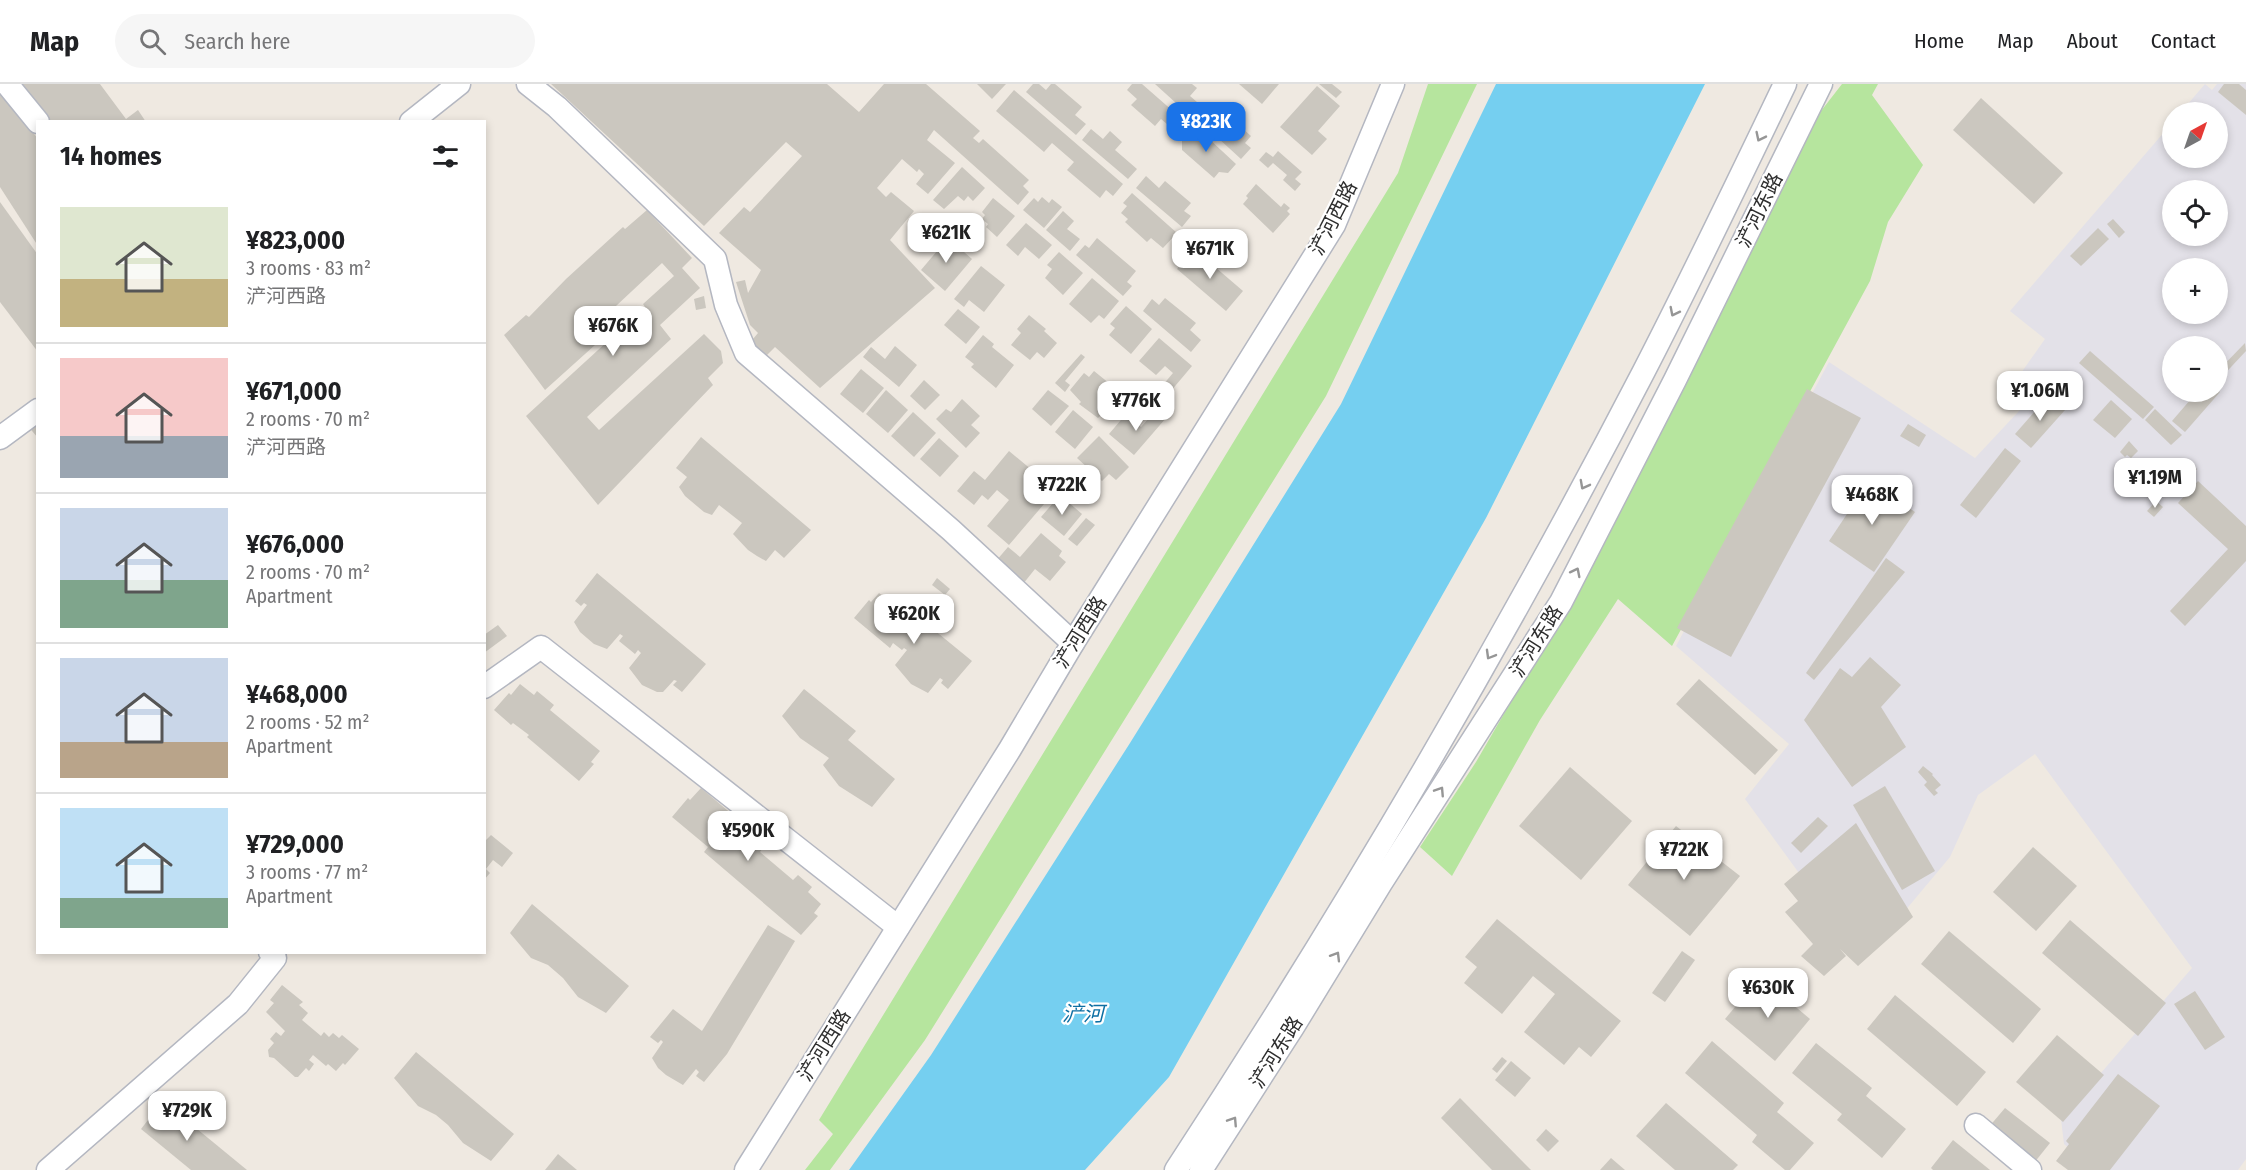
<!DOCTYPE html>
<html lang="en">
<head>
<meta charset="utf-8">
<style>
  :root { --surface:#fff; --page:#f6f6f6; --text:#202124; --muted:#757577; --line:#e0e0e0; --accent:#1a73e8 }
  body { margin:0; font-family:"Fira Sans Condensed","Noto Sans SC",sans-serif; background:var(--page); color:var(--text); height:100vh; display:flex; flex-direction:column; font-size:22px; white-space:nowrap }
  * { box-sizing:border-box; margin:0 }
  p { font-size:20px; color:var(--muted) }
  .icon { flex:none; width:33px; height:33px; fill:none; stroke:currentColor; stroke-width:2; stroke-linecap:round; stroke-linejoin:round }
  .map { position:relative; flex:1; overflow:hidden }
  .details { position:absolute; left:36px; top:36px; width:450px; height:834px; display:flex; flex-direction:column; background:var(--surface); border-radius:0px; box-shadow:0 3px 9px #0003 }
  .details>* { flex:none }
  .needle { width:39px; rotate:40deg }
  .fabs { position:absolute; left:2162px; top:18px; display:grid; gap:12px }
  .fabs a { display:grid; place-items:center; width:66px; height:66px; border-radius:50%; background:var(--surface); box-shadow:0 3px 9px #0003; font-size:30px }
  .price { position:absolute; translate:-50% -51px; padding:0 14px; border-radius:12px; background:#fff; color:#222; font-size:20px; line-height:39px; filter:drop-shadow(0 2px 3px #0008) }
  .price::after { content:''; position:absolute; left:50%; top:36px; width:18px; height:14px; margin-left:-9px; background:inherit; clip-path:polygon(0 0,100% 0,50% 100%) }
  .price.selected { background:var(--accent); color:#fff }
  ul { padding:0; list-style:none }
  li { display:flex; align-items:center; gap:18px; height:150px; padding:0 24px }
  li+li { border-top:2px solid var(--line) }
  li span { display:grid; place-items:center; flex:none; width:168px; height:120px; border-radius:0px; color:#555 }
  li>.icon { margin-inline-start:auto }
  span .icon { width:72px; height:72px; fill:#fffc; stroke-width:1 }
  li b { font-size:26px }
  h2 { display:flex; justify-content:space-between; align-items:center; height:72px; padding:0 24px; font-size:26px }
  header { display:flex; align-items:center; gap:36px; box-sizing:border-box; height:84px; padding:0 30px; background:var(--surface); border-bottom:2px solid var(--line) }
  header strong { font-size:28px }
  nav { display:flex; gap:33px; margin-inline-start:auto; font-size:21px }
  .search { width:420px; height:54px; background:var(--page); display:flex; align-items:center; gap:15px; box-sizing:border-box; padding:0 21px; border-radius:33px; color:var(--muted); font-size:22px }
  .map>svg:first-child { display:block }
  .industrial { fill:#e3e1e8; fill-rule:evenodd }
  .green { fill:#b6e59e }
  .water { fill:#75cff0 }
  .building { fill:#cbc7bf }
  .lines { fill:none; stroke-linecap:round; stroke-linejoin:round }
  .minor-casing { stroke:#b4b7c1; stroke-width:25 }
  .minor { stroke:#fff; stroke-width:22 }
  .oneway { stroke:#969696 }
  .labels { text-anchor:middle; stroke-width:4.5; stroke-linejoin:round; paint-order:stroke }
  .street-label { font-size:20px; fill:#2e2e2e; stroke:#fff }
  .water-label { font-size:21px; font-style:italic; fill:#0d6fa3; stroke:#fff }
</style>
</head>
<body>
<header>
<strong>Map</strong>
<div class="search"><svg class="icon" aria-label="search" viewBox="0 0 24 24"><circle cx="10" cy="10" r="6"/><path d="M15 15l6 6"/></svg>Search here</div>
<nav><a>Home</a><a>Map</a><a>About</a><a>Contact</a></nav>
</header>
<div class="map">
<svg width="2246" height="1086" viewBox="0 0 2246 1086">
  <rect width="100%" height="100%" fill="#efe9e1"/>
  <path class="industrial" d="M2205,0l7,6 5,-6h29v1075l-8,11h-143l-31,-26 -3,-25 131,-151 -157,-214 -57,41 -28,62 -87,104 -118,-162 44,-55 -113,-98 153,-284 146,96 58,-62 -19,-13 31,-44 -35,-28 162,-188v35h45v-46h-36zM2172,106h45v46h-45zM2172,184h45v46h-45zM2172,262h45v46h-45z"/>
  <g class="green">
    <polygon points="1428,0 1477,0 1326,312 925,956 830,1086 805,1086 833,1050 819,1036 1398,89"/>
    <polygon points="1842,0 1878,0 1872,11 1923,81 1888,138 1870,197 1672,562 1618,515 1540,636 1452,792 1420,763 1476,678 1559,535 1696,279 1821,27"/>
  </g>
  <polygon class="water" points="1496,0 1705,0 1486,434 1169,993 1085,1086 849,1086 931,971 1130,659 1341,320"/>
  <g class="building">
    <polygon points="19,0 100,0 126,35 138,26 146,38 47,38"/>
    <polygon points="551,0 827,0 859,28 884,0 926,0 980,47 973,54 979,59 983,55 1029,96 1023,102 1029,108 1018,121 934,46 927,56 955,79 928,110 916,100 924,90 919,85 917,88 902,75 877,104 886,113 891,108 914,127 890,156 935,204 820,304 775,263 763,275 748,261 758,249 750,241 736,198 745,196 748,209 761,186 719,149 744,123 750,128 802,72 786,58 704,142"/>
    <polygon points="977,0 1006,0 992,15"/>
    <polygon points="1033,0 1039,0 1046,6 1051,0 1055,0 1082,23 1075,31 1086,40 1076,51 1026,8"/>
    <polygon points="1132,0 1142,0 1182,35 1173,45 1161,35 1155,42 1131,21 1137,15 1127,6"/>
    <polygon points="1155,0 1192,0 1197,4 1190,12 1197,18 1187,29"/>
    <polygon points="1239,0 1279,0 1262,20"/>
    <polygon points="1319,0 1332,0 1342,8 1336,14"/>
    <polygon points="2224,0 2239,0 2246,6 2246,31 2218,8"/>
    <polygon points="1317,2 1340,22 1318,47 1327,55 1312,71 1280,43"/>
    <polygon points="0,5 38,55 38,162 0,103"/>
    <polygon points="1014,6 1123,100 1113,112 1106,106 1100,114 1067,86 1074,78 1052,59 1044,68 996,27"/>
    <polygon points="1981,14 2063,89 2034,120 1953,46"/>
    <polygon points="1216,21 1251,52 1245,59 1251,64 1241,75 1195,33 1203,24 1209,29"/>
    <polygon points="1193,40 1236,80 1228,89 1219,88 1214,94 1182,66 1182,52"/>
    <polygon points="1091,45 1103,55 1110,47 1122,58 1115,66 1137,85 1128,95 1082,56"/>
    <polygon points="1278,67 1302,88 1295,95 1301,100 1295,107 1283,96 1287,91 1273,79 1268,84 1259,76 1266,68 1273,73"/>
    <polygon points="962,83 985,104 973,117 968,112 964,117 958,112 944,125 933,116"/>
    <polygon points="1146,92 1159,104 1165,97 1191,119 1184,127 1191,132 1182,143 1136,104"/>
    <polygon points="1256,100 1281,123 1284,119 1290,124 1287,127 1290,130 1273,149 1243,120 1248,114 1246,112"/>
    <polygon points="1132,109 1177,149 1163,164 1151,154 1147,158 1125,138 1128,135 1121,129 1127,122 1123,119"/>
    <polygon points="1042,113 1049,119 1052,115 1062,123 1044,144 1023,126 1034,114 1038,118"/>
    <polygon points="993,114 1015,132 997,153 986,143 988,140 982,135 985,131 982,128"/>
    <polygon points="0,118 38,171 38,268 0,218"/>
    <polygon points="647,126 692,174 682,184 700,204 660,241 671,255 587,333 599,346 704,250 721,267 723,279 708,294 713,301 711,303 598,421 526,332 645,223 643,220 674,192 662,179 586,250 595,261 545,306 504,251 526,231 529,233 566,195 623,143 625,145"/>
    <polygon points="1063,127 1074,137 1067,145 1080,155 1070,167 1046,146"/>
    <polygon points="2113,135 2125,148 2119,154 2107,140"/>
    <polygon points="1026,139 1052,161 1039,175 1025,163 1018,172 1006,161"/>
    <polygon points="2098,144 2109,155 2081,182 2070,172"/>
    <polygon points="1212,149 1222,158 1228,152 1240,163 1225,180 1202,160"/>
    <polygon points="948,154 972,175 945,207 921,186"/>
    <polygon points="1097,154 1136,187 1127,198 1132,202 1123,212 1076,171 1085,161 1089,164"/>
    <polygon points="1194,165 1243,207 1226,227 1177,185"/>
    <polygon points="1059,168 1083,189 1063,211 1045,194 1052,185 1047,181"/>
    <polygon points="981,182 1005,201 984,228 969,216 964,223 954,215"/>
    <polygon points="1092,194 1119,217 1104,235 1099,231 1091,239 1069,220"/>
    <polygon points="704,212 706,224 696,226 694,215"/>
    <polygon points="1165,214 1196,239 1190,246 1201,256 1191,268 1143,227 1152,215 1159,221"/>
    <polygon points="1126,222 1152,245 1131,270 1109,251 1115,244 1110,240"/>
    <polygon points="958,225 980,243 966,260 944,241"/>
    <polygon points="1029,231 1046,245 1044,247 1057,259 1044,274 1037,268 1030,276 1011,261 1021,249 1017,245"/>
    <polygon points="983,251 994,260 992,263 1014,281 996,304 971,283 974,280 965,273"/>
    <polygon points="1159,254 1192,282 1165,314 1157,308 1173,289 1165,282 1156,291 1139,277"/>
    <polygon points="2245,259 2246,267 2217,298 2217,288"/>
    <polygon points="895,262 917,281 899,303 863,273 871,263 885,275"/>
    <polygon points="2090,267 2154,323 2143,335 2079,279"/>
    <polygon points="1081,270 1085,273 1065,297 1070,301 1065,308 1055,299"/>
    <polygon points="861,285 884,304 863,329 840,310"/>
    <polygon points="1094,287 1115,304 1112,307 1119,313 1098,334 1079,320 1081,318 1070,306 1084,289 1089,293"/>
    <polygon points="924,296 940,311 925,326 910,312"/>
    <polygon points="1807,305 1861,334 1731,573 1677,544"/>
    <polygon points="886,306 908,326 888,349 866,330"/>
    <polygon points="1048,306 1069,322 1051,342 1032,325"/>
    <polygon points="2217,306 2220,308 2185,348 2172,337 2197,308 2217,308"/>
    <polygon points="2049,311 2065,326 2031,364 2015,350"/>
    <polygon points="962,315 980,332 971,341 980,349 966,364 936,335 946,325 951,328"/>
    <polygon points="2111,316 2132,335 2115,354 2093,336"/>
    <polygon points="2155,325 2182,351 2171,361 2145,336"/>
    <polygon points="1073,326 1093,343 1075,365 1055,348"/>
    <polygon points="1156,326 1166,334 1134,371 1109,350 1126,330 1141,343"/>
    <polygon points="913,328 936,349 914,373 891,352"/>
    <polygon points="38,333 38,354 27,341"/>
    <polygon points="1908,340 1926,351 1919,363 1900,352"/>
    <polygon points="1099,352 1129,383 1116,396 1109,390 1102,397 1077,374"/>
    <polygon points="701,353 811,446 784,474 775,466 766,477 757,472 748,466 733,450 742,439 719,421 712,431 704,428 685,412 679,403 687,393 676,384"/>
    <polygon points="939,354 959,372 940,393 920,375"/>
    <polygon points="2129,357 2138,367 2131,374 2127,371 2125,373 2120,368"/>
    <polygon points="2005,364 2021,377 1976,434 1960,421"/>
    <polygon points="1009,367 1056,406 1009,461 987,442 1009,416 997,406 988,416 982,411 974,421 957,407 974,387 985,396"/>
    <polygon points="2191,379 2197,385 2189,395 2182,389"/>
    <polygon points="1869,397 1915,428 1874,488 1829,457"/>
    <polygon points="2198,397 2246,442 2246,477 2185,542 2170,527 2228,465 2178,419"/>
    <polygon points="1060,411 1082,430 1064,452 1041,433"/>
    <polygon points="2156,417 2163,423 2154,433 2147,427"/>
    <polygon points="1086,434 1095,441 1077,462 1068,455"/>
    <polygon points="1041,449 1062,467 1059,472 1066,478 1050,497 1035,485 1023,500 996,477 1008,463 1020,473"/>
    <polygon points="1886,474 1905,488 1814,596 1806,589"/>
    <polygon points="597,489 706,580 682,608 673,601 677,597 674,596 663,608 657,608 642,601 629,584 641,569 638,566 635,570 619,557 623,552 620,550 607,565 594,560 580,548 574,538 587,521 584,519 581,522 575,517"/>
    <polygon points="937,494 950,505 945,511 932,501"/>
    <polygon points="879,509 913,536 917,532 972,577 948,605 941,599 943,596 940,594 928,609 911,600 895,581 907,566 904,564 902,566 893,559 890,564 854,534 869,516 871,518"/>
    <polygon points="498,541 507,552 484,569 484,551"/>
    <polygon points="1870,573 1901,601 1881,623 1906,663 1852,703 1804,636 1840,584 1852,593"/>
    <polygon points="1699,595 1778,666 1755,691 1676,620"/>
    <polygon points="520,600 534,611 537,607 554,621 550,626 600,667 591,678 594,680 579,697 527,653 529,651 513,639 511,641 494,626 509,609 511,611"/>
    <polygon points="804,605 856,647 848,656 895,695 872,723 839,702 823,681 829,674 800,654 782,632"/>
    <polygon points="1923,682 1933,690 1932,691 1941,701 1935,706 1938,709 1934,712 1924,701 1927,698 1918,688"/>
    <polygon points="1570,683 1632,737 1581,796 1519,742"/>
    <polygon points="1885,702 1935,787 1902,806 1853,721"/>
    <polygon points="701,704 733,731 723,743 728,747 732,742 745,754 749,748 765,761 760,768 793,796 798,791 812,803 808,808 821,820 814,829 818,832 801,851 704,768 708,763 672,733 688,714 690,716"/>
    <polygon points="1818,733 1828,742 1801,769 1791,759"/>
    <polygon points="1856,739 1913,833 1858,882 1840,865 1846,872 1824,892 1801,872 1813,860 1785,828 1798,817 1784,800"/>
    <polygon points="1676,742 1740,792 1690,852 1628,801"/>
    <polygon points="491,751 513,769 502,783 493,776 486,785 490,789 484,796 484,758"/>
    <polygon points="2033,763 2077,802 2036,847 1993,808"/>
    <polygon points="532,820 629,902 606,929 578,913 563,894 548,881 531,874 510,849"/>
    <polygon points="1497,835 1621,937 1591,973 1579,963 1564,981 1524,948 1555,910 1533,892 1502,930 1464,899 1477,883 1465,873"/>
    <polygon points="2070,836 2166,919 2138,952 2042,869"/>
    <polygon points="768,841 795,857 727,970 704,998 696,992 699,988 696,985 683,1001 666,991 658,984 652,974 663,958 661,956 658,959 650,953 673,925 702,947"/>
    <polygon points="1949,847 2041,925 2013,959 1921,880"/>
    <polygon points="1682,867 1695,876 1665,918 1652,909"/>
    <polygon points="1760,893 1810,935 1775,977 1725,935"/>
    <polygon points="282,901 303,918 299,921 308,929 302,936 321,952 324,948 329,953 333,949 339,954 342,951 359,965 345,981 343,979 336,987 328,980 326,982 313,971 309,976 314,980 309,987 306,984 298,993 295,993 274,974 269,973 268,966 274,959 270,955 276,948 281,952 285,947 266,928 274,919 270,916"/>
    <polygon points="2195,907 2225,953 2205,966 2174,920"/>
    <polygon points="1895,911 1986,988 1957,1022 1867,945"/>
    <polygon points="2057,951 2104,991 2063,1038 2016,998"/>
    <polygon points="1712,957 1784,1019 1777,1028 1814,1059 1790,1086 1785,1086 1752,1058 1757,1051 1685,989"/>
    <polygon points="1816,959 1872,1004 1866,1012 1906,1045 1882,1074 1837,1036 1842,1030 1792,989"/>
    <polygon points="416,968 514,1050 491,1077 463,1059 448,1041 436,1031 418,1022 394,994"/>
    <polygon points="1502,973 1507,977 1497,989 1492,985"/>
    <polygon points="1511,977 1531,994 1515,1013 1495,996"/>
    <polygon points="2118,990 2160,1022 2110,1086 2068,1086 2056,1077 2069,1060 2066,1057"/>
    <polygon points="1460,1014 1531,1086 1492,1086 1441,1034"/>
    <polygon points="163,1017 247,1086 191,1086 141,1045"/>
    <polygon points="1666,1019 1738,1081 1733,1086 1675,1086 1636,1052"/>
    <polygon points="2005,1024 2050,1059 2034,1079 1988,1044"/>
    <polygon points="1546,1045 1559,1057 1548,1068 1536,1056"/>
    <polygon points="1953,1056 1990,1086 1933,1086 1931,1084"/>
    <polygon points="558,1070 577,1086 545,1086"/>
    <polygon points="1611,1074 1625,1086 1600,1086"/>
  </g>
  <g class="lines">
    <defs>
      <g id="minor">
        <polyline points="7,0 38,38"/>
        <polyline points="528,0 557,23 715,175 726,221 746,269 951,446 1073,559"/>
        <polyline points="411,38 459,0"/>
        <polyline points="0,354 38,326"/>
        <polyline points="484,603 541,563 898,843"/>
        <polyline points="1976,1041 2030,1086"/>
        <polyline points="48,1086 238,920 275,874 270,868"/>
        <polyline points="746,1086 1010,665 1073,559 1334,141 1393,0"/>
        <path d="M1176,1086c169,-258 326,-525 468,-799 49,-95 95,-191 141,-287"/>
        <polyline points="1201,1086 1293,943 1381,799 1561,518 1675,296 1821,0"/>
      </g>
    </defs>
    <use href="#minor" class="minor-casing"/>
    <use href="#minor" class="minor"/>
  </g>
  <defs><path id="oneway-chevron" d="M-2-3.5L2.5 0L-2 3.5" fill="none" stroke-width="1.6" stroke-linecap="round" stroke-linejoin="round" transform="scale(1.5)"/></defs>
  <g class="oneway">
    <use href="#oneway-chevron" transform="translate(1760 53) rotate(116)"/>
    <use href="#oneway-chevron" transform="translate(1674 228) rotate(117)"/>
    <use href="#oneway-chevron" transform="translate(1584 401) rotate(118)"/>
    <use href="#oneway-chevron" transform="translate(1576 488) rotate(-63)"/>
    <use href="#oneway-chevron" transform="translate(1490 571) rotate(120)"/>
    <use href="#oneway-chevron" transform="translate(1440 707) rotate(-57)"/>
    <use href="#oneway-chevron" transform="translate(1336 872) rotate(-59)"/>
    <use href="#oneway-chevron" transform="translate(1233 1037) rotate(-57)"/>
  </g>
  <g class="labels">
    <g class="street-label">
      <text transform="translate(1759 126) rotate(-64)" y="7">浐河东路</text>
      <text transform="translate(1333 134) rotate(-63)" y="7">浐河西路</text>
      <text transform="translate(1080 548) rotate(-58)" y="7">浐河西路</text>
      <text transform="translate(1536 557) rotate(-58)" y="7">浐河东路</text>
      <text transform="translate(824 961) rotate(-58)" y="7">浐河西路</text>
      <text transform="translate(1276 968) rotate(-58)" y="7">浐河东路</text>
    </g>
    <g class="water-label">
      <text x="1083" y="937">浐河</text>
    </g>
  </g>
</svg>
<div class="fabs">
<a><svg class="needle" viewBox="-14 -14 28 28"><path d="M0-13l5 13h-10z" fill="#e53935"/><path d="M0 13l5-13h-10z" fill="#757577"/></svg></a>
<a><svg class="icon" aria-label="locate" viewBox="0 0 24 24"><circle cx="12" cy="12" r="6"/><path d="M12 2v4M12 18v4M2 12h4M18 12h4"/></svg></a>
<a>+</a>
<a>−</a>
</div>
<b class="price selected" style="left:1206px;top:69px">¥823K</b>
<b class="price" style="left:946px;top:180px">¥621K</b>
<b class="price" style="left:1210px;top:196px">¥671K</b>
<b class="price" style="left:613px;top:273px">¥676K</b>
<b class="price" style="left:2040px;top:338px">¥1.06M</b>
<b class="price" style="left:1136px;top:348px">¥776K</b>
<b class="price" style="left:2155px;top:425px">¥1.19M</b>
<b class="price" style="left:1062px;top:432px">¥722K</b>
<b class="price" style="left:1872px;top:442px">¥468K</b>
<b class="price" style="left:914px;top:561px">¥620K</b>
<b class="price" style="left:748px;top:778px">¥590K</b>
<b class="price" style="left:1684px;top:797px">¥722K</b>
<b class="price" style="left:1768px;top:935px">¥630K</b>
<b class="price" style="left:187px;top:1058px">¥729K</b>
<section class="details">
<h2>14 homes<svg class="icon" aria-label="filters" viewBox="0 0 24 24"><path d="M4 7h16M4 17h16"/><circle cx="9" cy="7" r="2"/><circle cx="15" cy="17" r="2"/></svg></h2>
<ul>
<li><span style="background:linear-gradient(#dfe7d0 60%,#c2b280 0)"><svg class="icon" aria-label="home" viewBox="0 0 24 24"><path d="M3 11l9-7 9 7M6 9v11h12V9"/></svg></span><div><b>¥823,000</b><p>3 rooms · 83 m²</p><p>浐河西路</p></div></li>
<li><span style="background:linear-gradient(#f6c9c9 65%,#9aa5b1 0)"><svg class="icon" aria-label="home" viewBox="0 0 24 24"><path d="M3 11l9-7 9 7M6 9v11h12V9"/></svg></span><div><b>¥671,000</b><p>2 rooms · 70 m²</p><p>浐河西路</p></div></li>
<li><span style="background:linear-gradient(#c9d6e8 60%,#7fa58c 0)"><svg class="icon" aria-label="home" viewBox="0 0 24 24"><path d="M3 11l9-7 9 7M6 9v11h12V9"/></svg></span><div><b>¥676,000</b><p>2 rooms · 70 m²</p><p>Apartment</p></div></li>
<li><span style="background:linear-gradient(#c9d6e8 70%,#b9a48a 0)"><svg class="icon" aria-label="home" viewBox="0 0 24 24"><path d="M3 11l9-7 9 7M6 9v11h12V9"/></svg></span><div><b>¥468,000</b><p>2 rooms · 52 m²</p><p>Apartment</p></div></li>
<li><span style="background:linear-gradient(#bfe0f5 75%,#7fa58c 0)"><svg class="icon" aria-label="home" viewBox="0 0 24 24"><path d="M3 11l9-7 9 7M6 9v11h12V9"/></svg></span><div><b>¥729,000</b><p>3 rooms · 77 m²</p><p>Apartment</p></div></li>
</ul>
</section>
</div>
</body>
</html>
